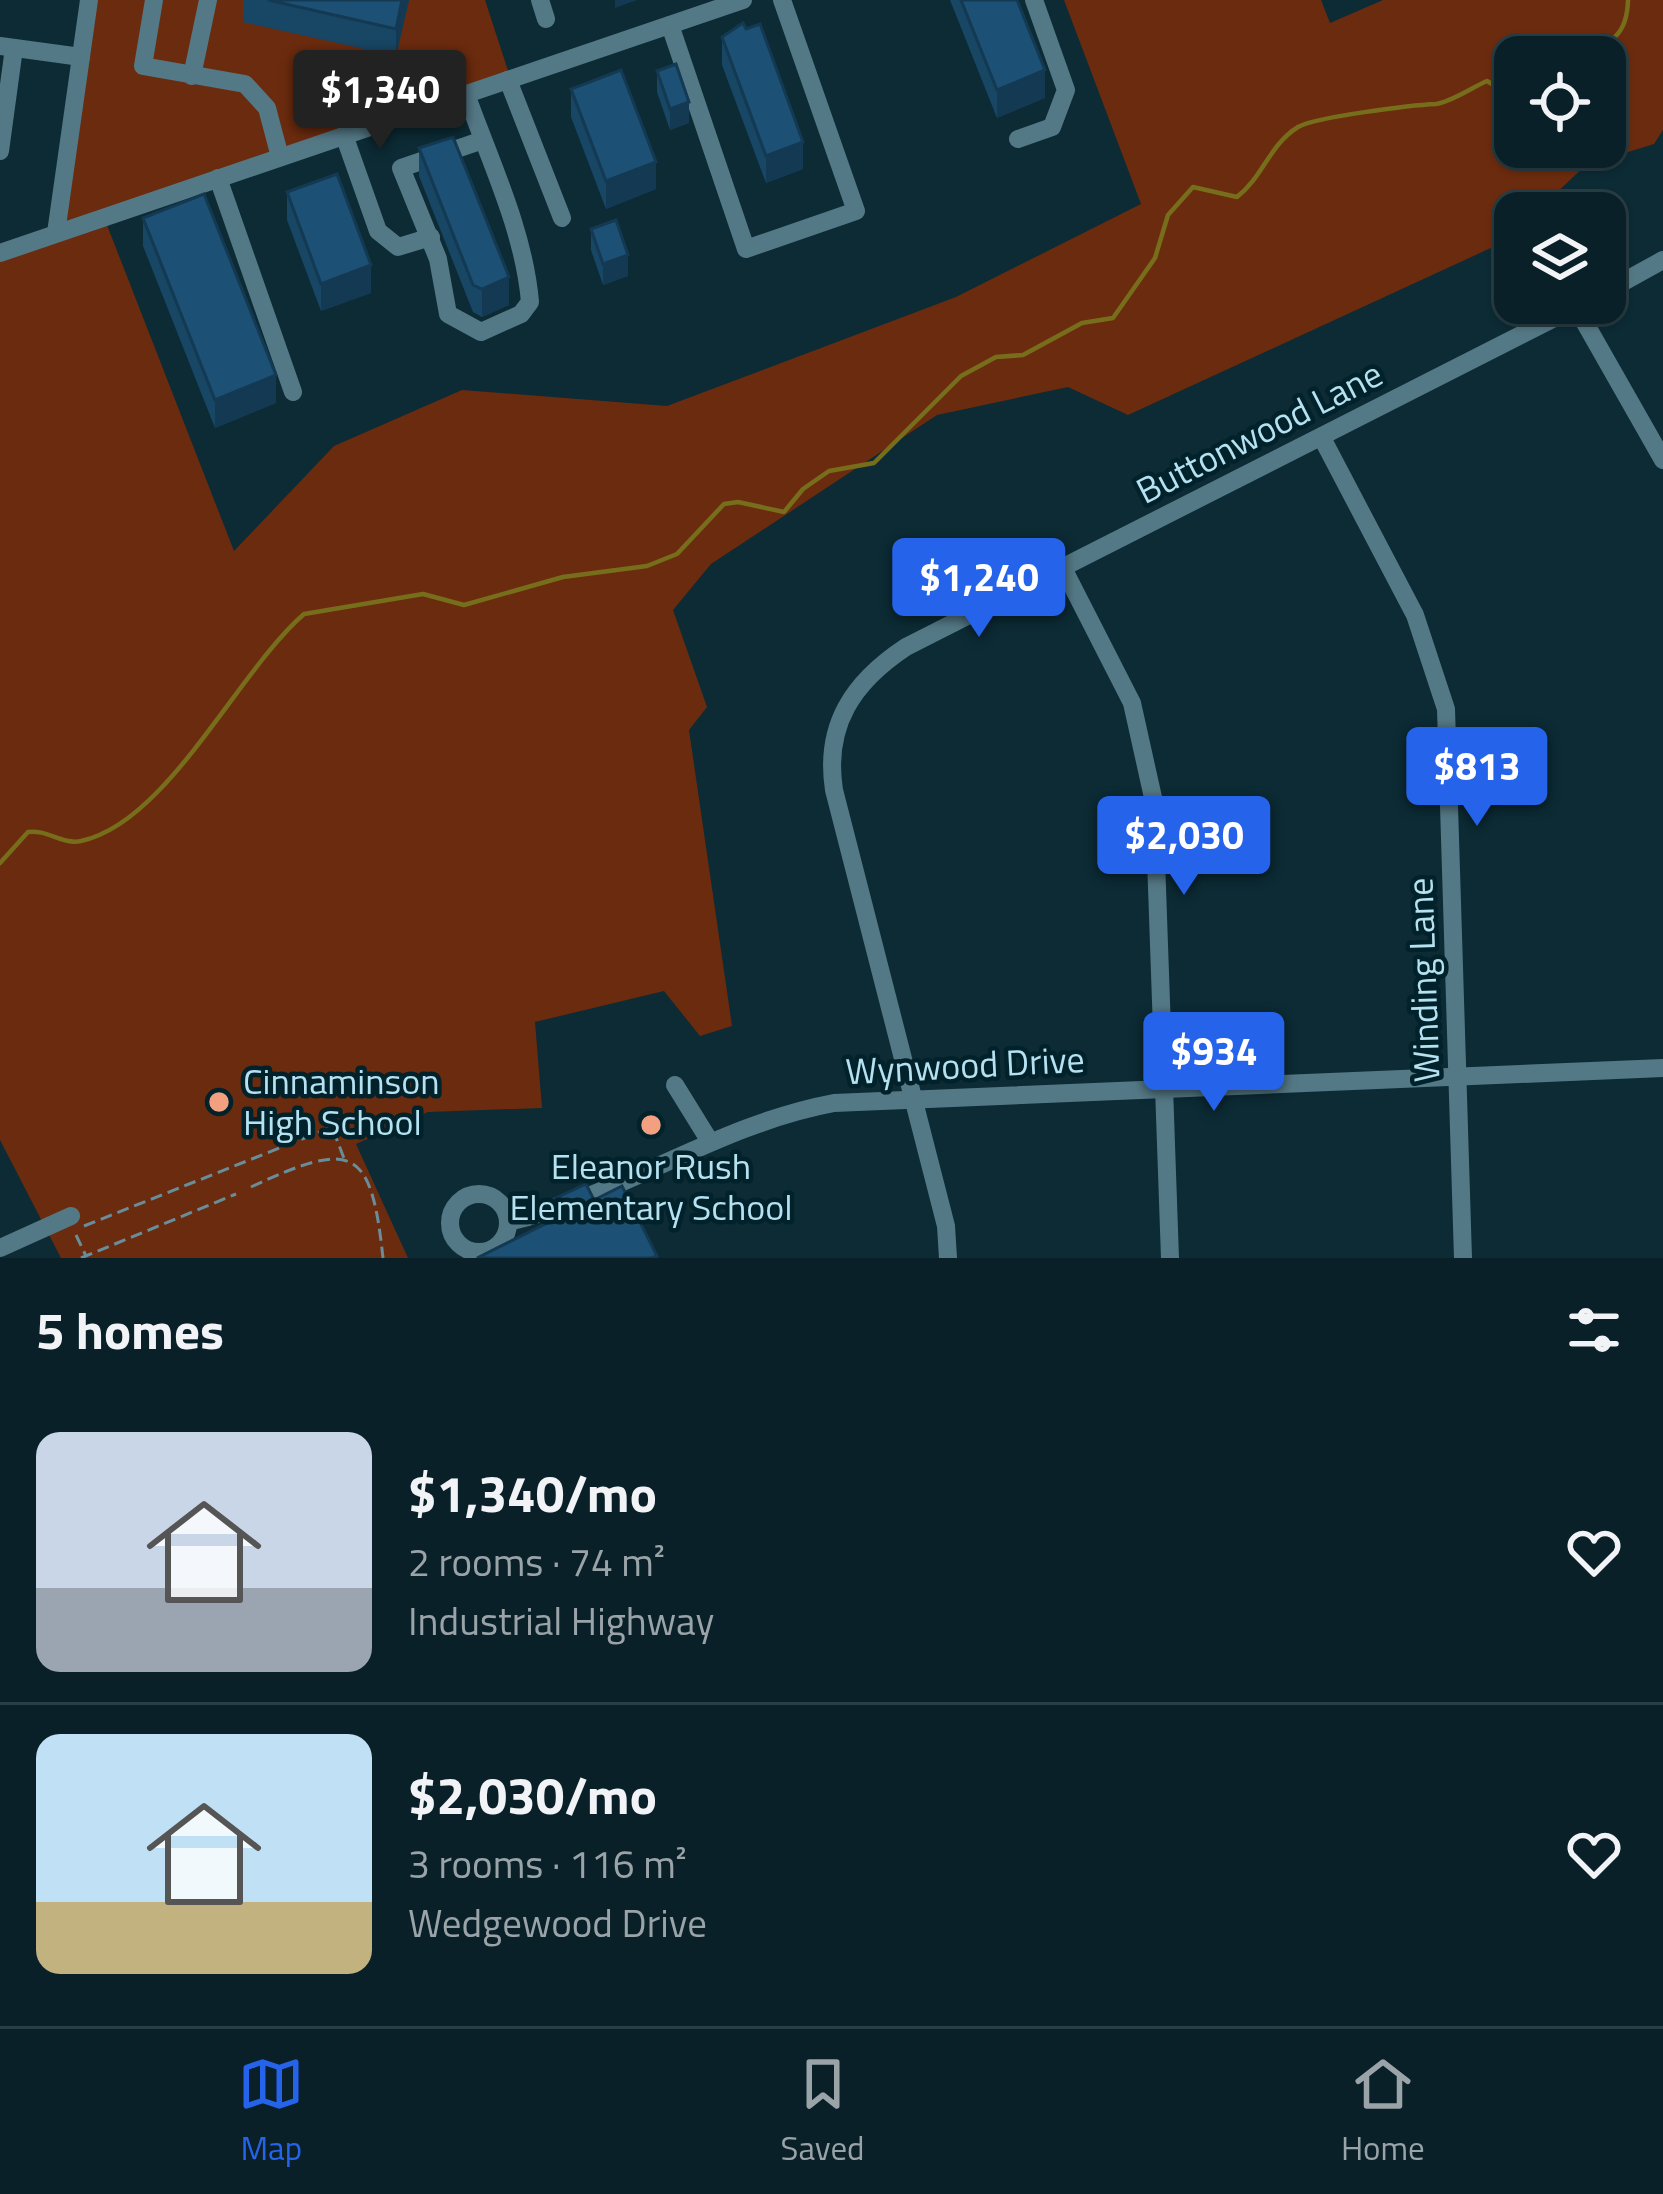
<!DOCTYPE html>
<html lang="en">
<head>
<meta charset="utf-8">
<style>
  :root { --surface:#092028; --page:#172d34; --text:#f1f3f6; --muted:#99a3a8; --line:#293e45; --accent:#2563eb }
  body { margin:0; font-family:"Titillium Web",sans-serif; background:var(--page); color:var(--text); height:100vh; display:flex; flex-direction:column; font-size:45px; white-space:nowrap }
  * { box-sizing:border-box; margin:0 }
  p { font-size:39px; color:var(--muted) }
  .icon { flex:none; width:66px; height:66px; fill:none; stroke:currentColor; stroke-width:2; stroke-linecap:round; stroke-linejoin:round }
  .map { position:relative; height:1258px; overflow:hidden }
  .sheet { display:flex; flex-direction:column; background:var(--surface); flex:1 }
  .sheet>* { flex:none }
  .fabs { position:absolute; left:1494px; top:36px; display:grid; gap:24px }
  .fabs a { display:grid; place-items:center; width:132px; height:132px; border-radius:24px; background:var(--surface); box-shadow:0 3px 9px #0004,0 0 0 3px var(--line); font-size:60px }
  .price { position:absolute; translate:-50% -102px; padding:0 27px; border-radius:12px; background:var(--accent); color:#fff; font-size:39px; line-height:78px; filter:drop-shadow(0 3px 6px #0008) }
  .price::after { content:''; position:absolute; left:50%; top:72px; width:36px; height:27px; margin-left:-18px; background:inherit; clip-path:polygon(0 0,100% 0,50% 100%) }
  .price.on { background:#222; color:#fff }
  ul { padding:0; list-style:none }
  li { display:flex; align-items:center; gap:36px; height:300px; padding:0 36px }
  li+li { border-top:3px solid var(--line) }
  li span { display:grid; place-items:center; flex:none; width:336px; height:240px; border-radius:24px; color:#555 }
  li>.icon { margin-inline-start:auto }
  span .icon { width:144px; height:144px; fill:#fffc; stroke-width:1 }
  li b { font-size:51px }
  h2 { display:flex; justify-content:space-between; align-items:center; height:144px; padding:0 36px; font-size:51px }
  .tabs { display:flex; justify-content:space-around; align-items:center; height:168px; border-top:3px solid var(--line); background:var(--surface); font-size:33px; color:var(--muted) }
  .tabs a { display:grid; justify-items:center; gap:6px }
  .tabs .on { color:var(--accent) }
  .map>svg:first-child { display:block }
  .green { fill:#6b2b0e; fill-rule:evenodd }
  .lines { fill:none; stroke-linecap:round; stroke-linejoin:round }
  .stream { stroke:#776e1c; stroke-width:4.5 }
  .path { stroke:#688e9c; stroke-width:3; stroke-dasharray:12 6; stroke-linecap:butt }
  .minor { stroke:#547986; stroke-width:18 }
  .wall { fill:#184665 }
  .shaded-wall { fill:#143952 }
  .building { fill:#1c5175; stroke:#143952; stroke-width:3 }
  .poi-dot { fill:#f2a080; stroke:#02222b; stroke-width:4.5 }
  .labels { text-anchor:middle; stroke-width:9; stroke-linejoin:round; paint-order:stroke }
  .street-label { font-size:36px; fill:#b5e1f1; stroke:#02222b }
  .poi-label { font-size:36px; fill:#b5e1f1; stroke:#02222b; text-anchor:start }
</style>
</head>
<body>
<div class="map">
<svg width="1663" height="1258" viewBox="0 0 1663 1258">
  <rect width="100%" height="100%" fill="#0c2b35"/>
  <path class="green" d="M86,0h399l28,86 -406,139 127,326 100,-105 128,-56 205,16 289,-109 185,-93 -77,-204h257l9,23 53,-23h280v130l-9,14 -68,21 -51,48h-20v19l-9,9 -378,174 -60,-28 -131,28 -226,149 -38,46 34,97 -18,23 43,296 -32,10 -36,-45 -129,31 7,86 -114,4 -72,32 52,114h-347l-61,-118v-890l54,-18zM1515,57h90v90h-90z"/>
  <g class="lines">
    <g class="stream">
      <path d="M1571,57c34,-13 56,-15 57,-57"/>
      <path d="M0,863l28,-31c19,-3 34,13 53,9 86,-18 157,-170 223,-227l119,-20 41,11 99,-28 84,-11 30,-12 47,-50 14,-2 46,10 19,-23 26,-18 45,-8 87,-87 35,-19 27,-2 59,-32 31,-5 42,-60 13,-43 25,-28 44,10c26,-20 32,-52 61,-70 17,-10 114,-22 138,-23 13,-1 37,-17 51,-23l13,8 15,-3"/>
    </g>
    <g class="path">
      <path d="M251,1187c101,-47 120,-42 132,71"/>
      <polyline points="84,1226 332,1127 345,1161"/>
      <polyline points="76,1235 86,1256"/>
      <polyline points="81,1258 236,1194"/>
    </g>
    <g class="minor">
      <polyline points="154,0 143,66 245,84 267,108 280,157"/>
      <polyline points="540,0 546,19"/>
      <polyline points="670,25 746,249 856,211 782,0"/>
      <polyline points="0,46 81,57"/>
      <polyline points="192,76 208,0"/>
      <polyline points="508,80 562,218"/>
      <path d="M466,94c24,67 58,137 64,208l-9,12 -40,18 -33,-18 -10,-55 -37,-91 82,-28"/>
      <polyline points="344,135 378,231 398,247 431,237"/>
      <polyline points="1018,139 1052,127 1066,90 1034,0"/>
      <polyline points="0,151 14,48"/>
      <polyline points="218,178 293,392"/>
      <polyline points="56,233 89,0"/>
      <polyline points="0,253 743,0"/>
      <polyline points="1605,292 1663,260"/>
      <polyline points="1576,307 1663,460"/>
      <polyline points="1322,438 1415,615 1446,709 1463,1258"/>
      <polyline points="1063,568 1132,703 1154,802 1170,1258"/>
      <polyline points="675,1085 709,1140"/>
      <circle cx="479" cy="1223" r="29"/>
      <path d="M508,1222c116,-27 208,-97 326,-119l829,-35"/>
      <polyline points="0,1248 71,1216"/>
      <path d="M948,1258l-2,-32 -112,-436c-10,-65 19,-108 72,-143l678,-344"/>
    </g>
  </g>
  <g class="wall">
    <polygon points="243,0 409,0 396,56 243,22"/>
    <polygon points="950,0 1017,0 1045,98 997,118"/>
    <polygon points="722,37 803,169 766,183 722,65"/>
    <polygon points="657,71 689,123 670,130 657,92"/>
    <polygon points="571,89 656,189 606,209 571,117"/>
    <polygon points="419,148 509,305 482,317 473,312 419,176"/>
    <polygon points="287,192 371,293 321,311 287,220"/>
    <polygon points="143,218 276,403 215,428 143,246"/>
    <polygon points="591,229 628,276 603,285 591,250"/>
    <polygon points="594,1200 657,1258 541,1226 541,1205"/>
  </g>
  <g class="shaded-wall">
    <polygon points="402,0 409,0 396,56 396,29"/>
    <polygon points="615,0 637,0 615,8"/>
    <polygon points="1045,70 1045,98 997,118 997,90"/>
    <polygon points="689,102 689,123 670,130 670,109"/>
    <polygon points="803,142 803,169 766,183 766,156"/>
    <polygon points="656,162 656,189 606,209 606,181"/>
    <polygon points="628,255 628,276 603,285 603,264"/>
    <polygon points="371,265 371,293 321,311 321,284"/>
    <polygon points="509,277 509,305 482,317 482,289"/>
    <polygon points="276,375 276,403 215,428 215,400"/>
  </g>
  <g class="building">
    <polygon points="268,0 402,0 396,29"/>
    <polygon points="961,0 1017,0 1045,70 997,90"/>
    <polygon points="743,23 746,29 760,24 803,142 766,156 722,37"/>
    <polygon points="676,64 689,102 670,109 657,71"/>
    <polygon points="621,70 656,162 606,181 571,89"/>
    <polygon points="453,137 509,277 482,289 473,285 419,148"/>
    <polygon points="337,174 371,265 321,284 287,192"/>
    <polygon points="204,194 276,375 215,400 143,218"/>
    <polygon points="616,220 628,255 603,264 591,229"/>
    <polygon points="586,1184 594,1200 622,1186 657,1256 652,1258 477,1258 549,1222 541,1205"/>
  </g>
  <g class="poi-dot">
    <circle cx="219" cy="1102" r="12"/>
    <circle cx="651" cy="1125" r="12"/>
  </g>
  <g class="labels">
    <g class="street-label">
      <text transform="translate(1259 432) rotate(-27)" y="13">Buttonwood Lane</text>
      <text transform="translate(1423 980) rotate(-92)" y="13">Winding Lane</text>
      <text transform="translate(965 1065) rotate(-3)" y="13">Wynwood Drive</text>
    </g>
    <g class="poi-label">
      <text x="243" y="1094">Cinnaminson<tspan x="243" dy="41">High School</tspan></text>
      <text x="651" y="1179" text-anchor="middle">Eleanor Rush<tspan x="651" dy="41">Elementary School</tspan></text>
    </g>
  </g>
</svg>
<div class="fabs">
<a><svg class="icon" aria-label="locate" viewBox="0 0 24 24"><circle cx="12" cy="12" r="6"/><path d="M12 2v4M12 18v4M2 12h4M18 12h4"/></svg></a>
<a><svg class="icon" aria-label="layers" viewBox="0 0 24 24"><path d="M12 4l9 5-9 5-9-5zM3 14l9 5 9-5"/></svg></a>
</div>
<b class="price on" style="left:380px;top:152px">$1,340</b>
<b class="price" style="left:979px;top:640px">$1,240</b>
<b class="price" style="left:1477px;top:829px">$813</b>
<b class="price" style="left:1184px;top:898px">$2,030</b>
<b class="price" style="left:1214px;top:1114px">$934</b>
</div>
<section class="sheet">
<h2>5 homes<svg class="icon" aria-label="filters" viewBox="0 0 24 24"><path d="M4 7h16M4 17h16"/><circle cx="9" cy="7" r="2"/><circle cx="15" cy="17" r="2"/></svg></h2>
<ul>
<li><span style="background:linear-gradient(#c9d6e8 65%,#9aa5b1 0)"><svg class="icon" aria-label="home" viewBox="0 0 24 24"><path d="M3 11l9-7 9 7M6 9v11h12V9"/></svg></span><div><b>$1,340/mo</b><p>2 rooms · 74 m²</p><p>Industrial Highway</p></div><svg class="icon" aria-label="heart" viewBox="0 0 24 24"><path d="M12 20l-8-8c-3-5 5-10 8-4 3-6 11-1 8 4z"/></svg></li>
<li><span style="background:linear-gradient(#bfe0f5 70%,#c2b280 0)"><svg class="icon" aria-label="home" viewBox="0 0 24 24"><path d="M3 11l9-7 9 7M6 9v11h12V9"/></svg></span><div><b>$2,030/mo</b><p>3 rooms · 116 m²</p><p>Wedgewood Drive</p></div><svg class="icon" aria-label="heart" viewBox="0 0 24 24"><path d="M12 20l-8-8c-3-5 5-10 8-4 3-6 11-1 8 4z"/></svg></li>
</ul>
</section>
<nav class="tabs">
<a class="on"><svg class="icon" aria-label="map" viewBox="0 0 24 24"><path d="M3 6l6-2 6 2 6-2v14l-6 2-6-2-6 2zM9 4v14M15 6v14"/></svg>Map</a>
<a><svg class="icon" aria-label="saved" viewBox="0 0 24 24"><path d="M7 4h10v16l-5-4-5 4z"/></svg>Saved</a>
<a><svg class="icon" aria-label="home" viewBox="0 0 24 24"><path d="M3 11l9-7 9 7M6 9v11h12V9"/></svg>Home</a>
</nav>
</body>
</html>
